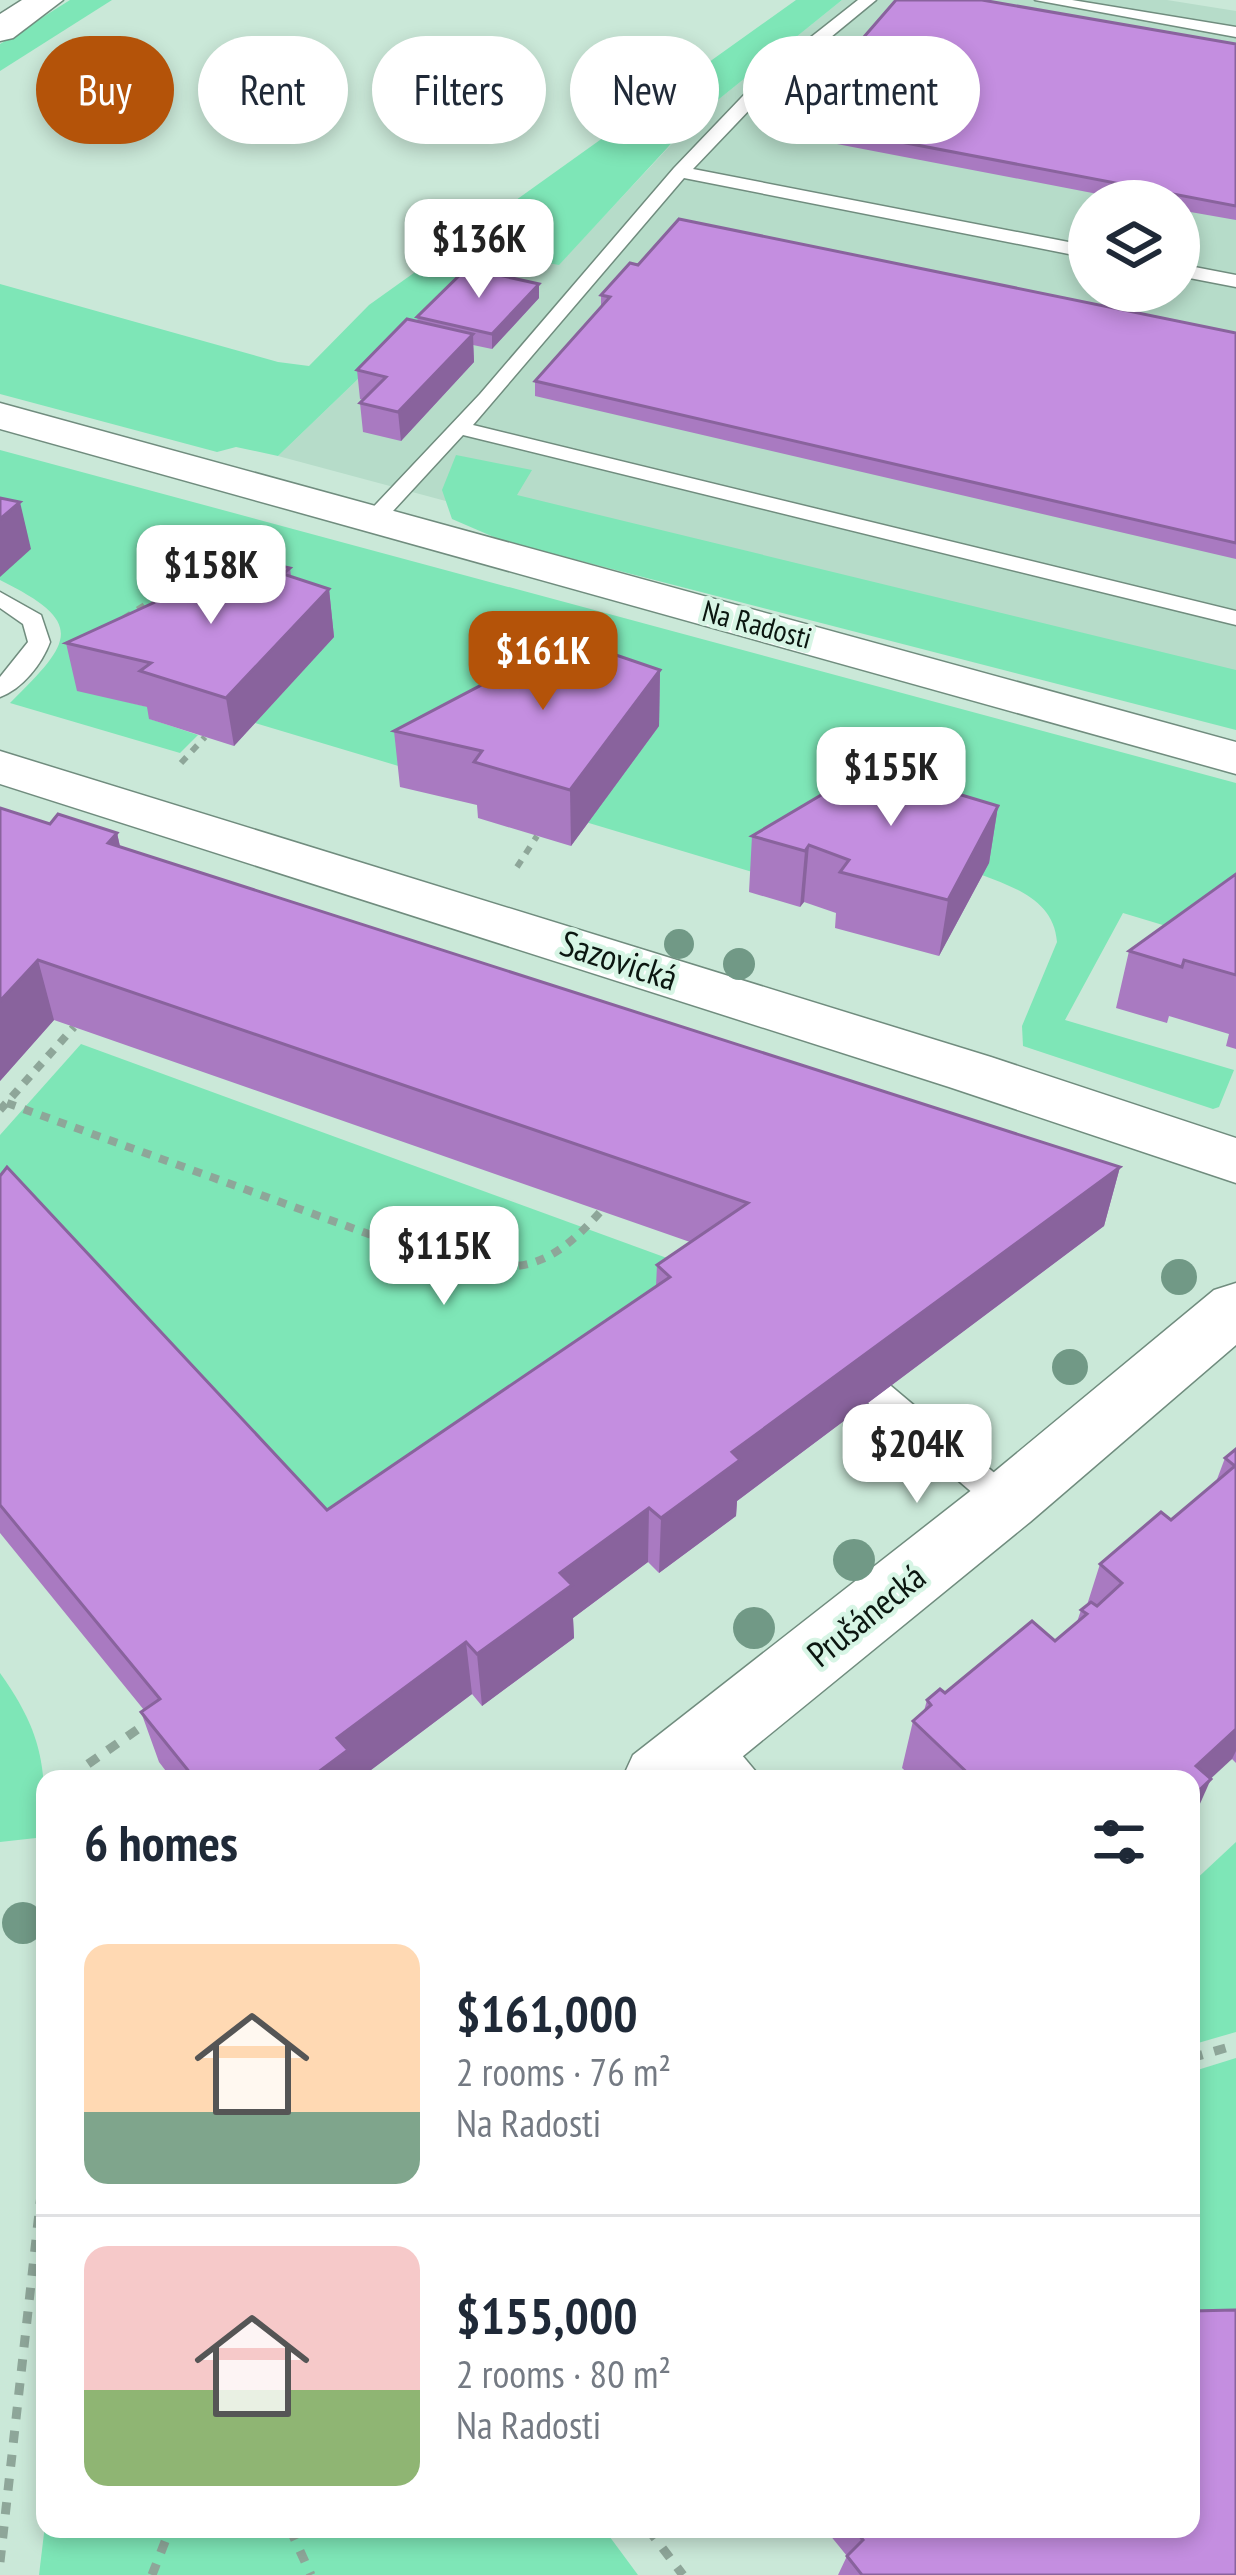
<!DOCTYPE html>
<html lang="en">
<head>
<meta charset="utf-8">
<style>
  :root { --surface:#fff; --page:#f2f2f3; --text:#1f2937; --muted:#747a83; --line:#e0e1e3; --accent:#b45309 }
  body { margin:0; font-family:"PT Sans Narrow",sans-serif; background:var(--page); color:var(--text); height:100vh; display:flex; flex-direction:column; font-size:45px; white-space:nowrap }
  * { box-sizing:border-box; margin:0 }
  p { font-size:39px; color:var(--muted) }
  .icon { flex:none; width:66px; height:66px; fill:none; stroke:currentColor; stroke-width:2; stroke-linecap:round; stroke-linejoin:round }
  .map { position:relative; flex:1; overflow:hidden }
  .sheet { position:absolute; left:36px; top:1770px; width:1164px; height:768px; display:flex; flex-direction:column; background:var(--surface); border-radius:24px; box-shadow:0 6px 18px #0003 }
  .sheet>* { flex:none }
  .banner { position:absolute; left:36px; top:36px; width:1164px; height:108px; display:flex; gap:24px }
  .tools { position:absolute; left:1068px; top:180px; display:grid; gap:24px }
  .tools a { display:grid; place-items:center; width:132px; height:132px; border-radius:50%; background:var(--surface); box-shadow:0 6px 18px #0003; font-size:60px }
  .price { position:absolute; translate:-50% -102px; padding:0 27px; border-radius:24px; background:#fff; color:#222; font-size:39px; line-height:78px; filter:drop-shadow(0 3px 6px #0008) }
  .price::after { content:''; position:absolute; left:50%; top:72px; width:36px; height:27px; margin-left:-18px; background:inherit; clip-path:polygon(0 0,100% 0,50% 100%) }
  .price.selected { background:var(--accent); color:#fff }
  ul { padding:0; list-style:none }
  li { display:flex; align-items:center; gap:36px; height:300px; padding:0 48px }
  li+li { border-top:3px solid var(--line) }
  li span { display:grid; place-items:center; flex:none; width:336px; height:240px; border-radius:24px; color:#555 }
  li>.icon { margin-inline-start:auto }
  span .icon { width:144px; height:144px; fill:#fffc; stroke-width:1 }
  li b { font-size:51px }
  h2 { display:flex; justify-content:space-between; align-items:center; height:144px; padding:0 48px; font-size:51px }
  .tag { padding:0 42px; border-radius:54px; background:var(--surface); box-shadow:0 6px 18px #0003; font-size:42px; line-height:108px }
  .tag.selected { background:var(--accent); color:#fff }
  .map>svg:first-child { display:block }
  .built { fill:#b6dcc9; fill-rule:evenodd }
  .green { fill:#7ee6b7 }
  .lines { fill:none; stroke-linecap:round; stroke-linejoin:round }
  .service-casing { stroke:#708c7e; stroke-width:3 }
  .minor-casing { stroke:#708c7e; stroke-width:3 }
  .secondary-casing { stroke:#708c7e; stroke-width:3 }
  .path-far2 { stroke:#8ea699; stroke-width:6; stroke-dasharray:8 8; stroke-linecap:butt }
  .path-far1 { stroke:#8ea699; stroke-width:8; stroke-dasharray:9 9; stroke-linecap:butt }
  .path { stroke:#8ea699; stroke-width:9; stroke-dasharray:12 12; stroke-linecap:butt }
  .service { fill:#fff; fill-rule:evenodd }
  .minor { fill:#fff; fill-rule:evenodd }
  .secondary { fill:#fff; fill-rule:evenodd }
  .tree { fill:#719986 }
  .wall { fill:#a97ac1 }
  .shaded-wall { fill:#89639d }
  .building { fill:#c48ee0; stroke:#89639d; stroke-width:3 }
  .labels { text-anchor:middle; stroke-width:9; stroke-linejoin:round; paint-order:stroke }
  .far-street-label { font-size:30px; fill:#0b1610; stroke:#d7f5e5 }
  .street-label { font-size:36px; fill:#0b1610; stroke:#d7f5e5 }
</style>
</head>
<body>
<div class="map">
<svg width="1236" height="2575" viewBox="0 0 1236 2575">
  <rect width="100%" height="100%" fill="#cae8d8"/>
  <path class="built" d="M842,0h325l69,11v702l-958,-257 212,-204 69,12 140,-149zM1089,201h90v90h-90z"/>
  <g class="green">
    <polygon points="70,0 112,0 0,71 0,44"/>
    <polygon points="796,0 842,0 693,120 559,265 490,252 278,456 236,447 217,452 0,394 0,284 278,362 309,366 369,305"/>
    <path d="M0,450l1236,333v90l-56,45 -4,11 -53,-16 -58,107 169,50 -15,37 -6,2 -190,-63 -1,-20 35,-84c-3,-41 -41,-54 -75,-67l6,-13 -216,16 -517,-155 78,-86 -254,53 81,20 -10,9 48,16 -18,18 -170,-50c62,-61 77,-80 -10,-123z"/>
    <polygon points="456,455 532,470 517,495 1236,670 1236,730 503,541 452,519 442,490"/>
    <polygon points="81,1044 708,1273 336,1536 0,1240 0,1135"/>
    <path d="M0,1673c44,62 45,93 45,164l-45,5z"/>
    <polygon points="1236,1842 1236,2032 1191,2045 1191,1884"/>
    <polygon points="1236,2058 1236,2322 1191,2324 1191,2072"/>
    <polygon points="45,2525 45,2529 604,2529 638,2575 39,2575"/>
  </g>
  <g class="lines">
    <defs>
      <g id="service">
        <polygon points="858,0 876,0 775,83 693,169 1089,246 1089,258 684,178 473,425 1236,611 1236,625 463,435 381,524 365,524 362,519 480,394 674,168 763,75"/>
        <polygon points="1035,0 1072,0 1236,27 1236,37"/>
        <polygon points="1179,264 1236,275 1236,287 1179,276"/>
        <path d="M0,592l41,23 9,27c-8,22 -28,47 -50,55v-20l28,-35 -5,-18 -23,-16z"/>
        <polygon points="880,1382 891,1386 1017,1492 1022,1502 1017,1512 1006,1516 995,1512 869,1404 864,1395 869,1386"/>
        <polygon points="709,1725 721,1730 762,1779 721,1779 692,1741 697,1730"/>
      </g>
      <g id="minor">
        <polygon points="0,403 1236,742 1236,774 0,429"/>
        <polygon points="0,751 991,1057 1236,1138 1236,1183 949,1087 0,784"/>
        <polygon points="1236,1283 1236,1345 1030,1522 715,1779 622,1779 633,1755 982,1482 1214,1290"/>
      </g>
      <polygon id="secondary" points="22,0 63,0 13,38 0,41 0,14"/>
    </defs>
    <use href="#service" class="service-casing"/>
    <use href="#minor" class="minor-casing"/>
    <use href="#secondary" class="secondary-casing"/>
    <g class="path-far2">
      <polyline points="124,618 254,536"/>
      <polyline points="181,763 205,737"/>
      <polyline points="517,867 537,836"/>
    </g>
    <g class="path-far1">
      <path d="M7,1103l439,159c74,12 104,7 155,-51"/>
      <polyline points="0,1110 74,1027"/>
      <polyline points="407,1267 417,1252"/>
    </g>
    <g class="path">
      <polyline points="88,1764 151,1720"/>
      <polyline points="1191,2058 1236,2045"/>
      <polyline points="290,2529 311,2575"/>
      <polyline points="648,2529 683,2575"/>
      <polyline points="0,2562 45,2159"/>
      <polyline points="152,2575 170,2529"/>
    </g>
    <use href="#service" class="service"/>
    <use href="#minor" class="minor"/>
    <use href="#secondary" class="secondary"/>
  </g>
  <g class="tree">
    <circle cx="679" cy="944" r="15"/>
    <circle cx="739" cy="964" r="16"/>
    <circle cx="1179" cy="1277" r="18"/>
    <circle cx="1070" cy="1367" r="18"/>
    <circle cx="854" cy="1560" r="21"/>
    <circle cx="754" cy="1628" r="21"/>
    <circle cx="23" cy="1923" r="21"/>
  </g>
  <g class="wall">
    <polygon points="1236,44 1236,220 1179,210 1179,201 1134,201 790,135 791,121"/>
    <polygon points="539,284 539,298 492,349 473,345 474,362 401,441 363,432 360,403 364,400 360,399 357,370 418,322 417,317"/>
    <polygon points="601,295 1236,333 1236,559 535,396 535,381 601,307"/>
    <polygon points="290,568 291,576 329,589 334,637 234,746 149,719 147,707 77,691 66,643"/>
    <polygon points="660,670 659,726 571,846 478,818 477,805 400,787 394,731"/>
    <polygon points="934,778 933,787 998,806 989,863 939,956 835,928 836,913 804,902 800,907 749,892 752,836"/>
    <polygon points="50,824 117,833 120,846 1120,1167 1104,1226 737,1501 736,1516 659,1573 648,1562 573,1618 574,1638 482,1706 472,1694 359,1779 172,1779 159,1762 141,1712 144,1710 0,1533 0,1176 327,1510 656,1286 657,1265 690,1242 54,1020 0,1081"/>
    <polygon points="1236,874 1236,1049 1226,1046 1229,1034 1169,1016 1167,1023 1116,1008 1129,951"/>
    <polygon points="1236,1449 1236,1763 1232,1759 1191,1779 914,1779 902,1768 913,1721 924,1711 927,1700 945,1693 1055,1641 1077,1622 1081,1610 1087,1605 1100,1564 1171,1520 1216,1482 1225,1458"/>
    <polygon points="1191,2311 1236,2575 838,2575 847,2556 825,2529 1191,2529"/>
  </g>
  <g class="shaded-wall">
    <polygon points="539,284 539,298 492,349 492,334"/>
    <polygon points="473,334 474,362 401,441 398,412"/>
    <polygon points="20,502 31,549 0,577 0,519"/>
    <polygon points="329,589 334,637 234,746 226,698"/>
    <polygon points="660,670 659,726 571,846 570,790"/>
    <polygon points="998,806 989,863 939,956 948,900"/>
    <polygon points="117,833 130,894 108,843"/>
    <polygon points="809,845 804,902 800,907 805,851"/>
    <polygon points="38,960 54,1020 0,1081 0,1001"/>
    <polygon points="1120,1167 1104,1226 737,1501 736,1516 659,1573 661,1518 732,1452"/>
    <polygon points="649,1508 648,1562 573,1618 574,1638 482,1706 477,1654 560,1573"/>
    <polygon points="466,1642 472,1694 359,1779 309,1779 337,1738"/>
    <polygon points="1236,1729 1236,1751 1232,1759 1191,1797 1196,1766"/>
    <polygon points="1211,1779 1191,1824 1191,1798"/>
  </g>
  <g class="building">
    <polygon points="896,0 982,0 1236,44 1236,206 791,121"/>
    <polygon points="679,219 1236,333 1236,543 535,381 610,297 601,295 630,263 638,265"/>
    <polygon points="467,268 539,284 492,334 417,317"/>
    <polygon points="407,319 473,334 398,412 360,403 386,377 357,370"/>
    <polygon points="0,498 20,502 0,519"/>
    <polygon points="249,559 290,568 283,574 329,589 226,698 140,671 151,663 66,643"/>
    <polygon points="569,639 660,670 570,790 474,762 482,751 394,731"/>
    <polygon points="877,762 934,778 928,785 998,806 948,900 840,872 849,860 809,845 805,851 752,836"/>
    <polygon points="0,808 50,824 58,814 117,833 108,843 1120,1167 732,1452 740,1460 661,1518 649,1508 560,1573 572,1585 477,1654 466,1642 337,1738 348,1750 309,1779 195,1779 141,1712 160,1699 0,1505 0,1176 7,1167 327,1510 670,1277 657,1265 748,1203 38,960 0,1001"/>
    <polygon points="1236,874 1236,975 1184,960 1182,967 1129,951"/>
    <polygon points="1236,1449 1236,1729 1196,1766 1211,1779 1191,1798 1191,1779 974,1779 913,1721 931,1705 927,1700 940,1689 945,1693 1032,1621 1055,1641 1087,1614 1081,1610 1091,1602 1097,1606 1122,1583 1100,1564 1161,1512 1171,1520 1235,1466 1225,1458"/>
    <polygon points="1236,2310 1236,2575 862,2575 847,2556 863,2540 854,2529 1191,2529 1191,2351 1197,2351 1191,2311"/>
  </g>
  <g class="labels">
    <g class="far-street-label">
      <text transform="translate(757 625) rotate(15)" y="10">Na Radosti</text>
    </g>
    <g class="street-label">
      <text transform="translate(619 960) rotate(18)" y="13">Sazovická</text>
      <text transform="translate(866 1615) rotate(-39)" y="13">Prušánecká</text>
    </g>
  </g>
</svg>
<div class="tools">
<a><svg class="icon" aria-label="layers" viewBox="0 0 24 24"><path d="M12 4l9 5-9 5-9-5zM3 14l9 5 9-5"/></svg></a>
</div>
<b class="price" style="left:479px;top:301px">$136K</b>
<b class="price" style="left:211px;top:627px">$158K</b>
<b class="price selected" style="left:543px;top:713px">$161K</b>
<b class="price" style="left:891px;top:829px">$155K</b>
<b class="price" style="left:444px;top:1308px">$115K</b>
<b class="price" style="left:917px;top:1506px">$204K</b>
<div class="banner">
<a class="tag selected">Buy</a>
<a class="tag">Rent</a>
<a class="tag">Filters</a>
<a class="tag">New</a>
<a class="tag">Apartment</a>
</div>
<section class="sheet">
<h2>6 homes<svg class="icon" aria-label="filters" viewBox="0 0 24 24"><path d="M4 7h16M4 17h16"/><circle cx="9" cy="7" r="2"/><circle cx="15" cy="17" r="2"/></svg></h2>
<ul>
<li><span style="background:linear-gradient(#ffd9b3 70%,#7fa58c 0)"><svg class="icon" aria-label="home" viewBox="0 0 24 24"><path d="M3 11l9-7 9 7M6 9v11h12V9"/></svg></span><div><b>$161,000</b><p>2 rooms · 76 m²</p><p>Na Radosti</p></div></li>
<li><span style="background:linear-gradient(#f6c9c9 60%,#8fb573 0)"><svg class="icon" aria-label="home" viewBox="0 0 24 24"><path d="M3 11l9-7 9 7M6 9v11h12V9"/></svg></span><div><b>$155,000</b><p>2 rooms · 80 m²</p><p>Na Radosti</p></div></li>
</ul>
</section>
</div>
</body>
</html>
